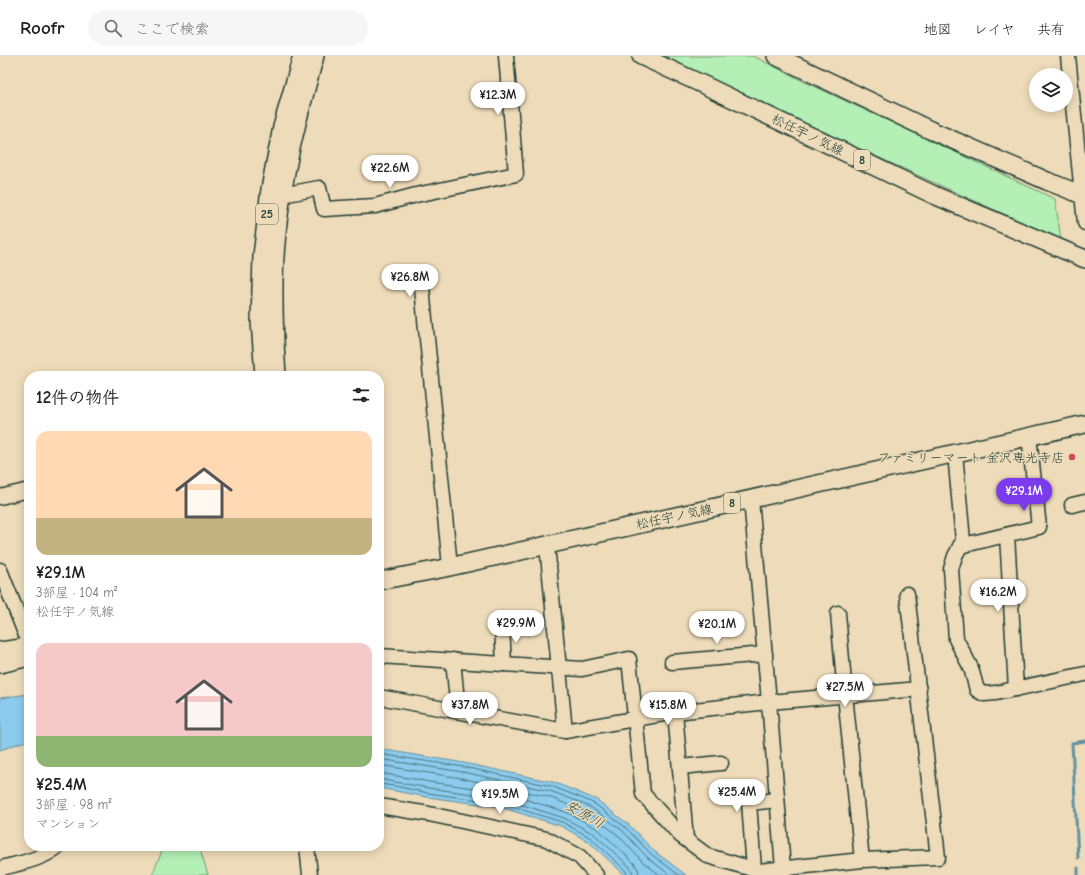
<!DOCTYPE html>
<html lang="ja">
<head>
<meta charset="utf-8">
<style>
  :root { --surface:#fff; --page:#f6f6f6; --text:#202124; --muted:#757577; --line:#e0e0e0; --accent:#7c3aed }
  body { margin:0; font-family:"Comic Neue","Klee One",sans-serif; background:var(--page); color:var(--text); height:100vh; display:flex; flex-direction:column; font-size:15px; white-space:nowrap }
  * { box-sizing:border-box; margin:0 }
  p { font-size:13px; color:var(--muted) }
  .icon { flex:none; width:22px; height:22px; fill:none; stroke:currentColor; stroke-width:2; stroke-linecap:round; stroke-linejoin:round }
  .map { position:relative; flex:1; overflow:hidden }
  .drawer { position:absolute; left:24px; top:315px; width:360px; height:480px; display:flex; flex-direction:column; background:var(--surface); border-radius:16px; box-shadow:0 2px 10px #0003 }
  .drawer>* { flex:none }
  .buttons { position:absolute; left:1029px; top:12px; display:grid; gap:8px }
  .buttons a { display:grid; place-items:center; width:44px; height:44px; border-radius:50%; background:var(--surface); box-shadow:0 2px 10px #0003; font-size:20px }
  .price { position:absolute; translate:-50% -34px; padding:0 9px; border-radius:14px; background:#fff; color:#222; font-size:13px; line-height:26px; filter:drop-shadow(0 1px 2px #0008) }
  .price::after { content:''; position:absolute; left:50%; top:24px; width:12px; height:9px; margin-left:-6px; background:inherit; clip-path:polygon(0 0,100% 0,50% 100%) }
  .price.current { background:var(--accent); color:#fff }
  ul { padding:0; list-style:none }
  li { display:grid; align-content:center; gap:8px; height:212px; padding:0 12px }
  li span { display:grid; place-items:center; height:124px; border-radius:12px; color:#555 }
  li>.icon { margin-inline-start:auto }
  span .icon { width:72px; height:72px; fill:#fffc; stroke-width:1 }
  li b { font-size:17px }
  h2 { display:flex; justify-content:space-between; align-items:center; height:48px; padding:0 12px; font-size:17px }
  header { display:flex; align-items:center; gap:24px; box-sizing:border-box; height:56px; padding:0 20px; background:var(--surface); border-bottom:1px solid var(--line) }
  header strong { font-size:19px }
  nav { display:flex; gap:22px; margin-inline-start:auto; font-size:14px }
  .search { width:280px; height:36px; background:var(--page); display:flex; align-items:center; gap:10px; box-sizing:border-box; padding:0 14px; border-radius:22px; color:var(--muted); font-size:15px }
  .map>svg:first-child { display:block }
  .green { fill:#b4f0b5; stroke:#6a9674 }
  .water { fill:#8ccbed; stroke:#6092a3 }
  .lines { fill:none; stroke-linecap:round; stroke-linejoin:round }
  .shore { stroke:#4b767e; stroke-width:1 }
  .stream { stroke:#6092a3; stroke-width:3 }
  .minor-casing { stroke:#1f3d34; stroke-width:17 }
  .major-casing { stroke:#1f3d34; stroke-width:20 }
  .minor { stroke:#eedbb9; stroke-width:14 }
  .major { stroke:#eedbb9; stroke-width:17 }
  .poi-dot { fill:#d1495b; stroke:#eedbb9; stroke-width:1.5 }
  .labels { text-anchor:middle; stroke-width:3; stroke-linejoin:round; paint-order:stroke }
  .shield { fill:#eedbb9; stroke:#5d6c5c; stroke-width:1 }
  .shield-label { font-size:12px; font-weight:bold; fill:#1f3d34 }
  .street-label { font-size:13px; fill:#1f3d34; stroke:#eedbb9 }
  .poi-label { font-size:13px; fill:#1f3d34; stroke:#eedbb9; text-anchor:end }
  .water-label { font-size:14px; font-style:italic; fill:#2a4b46; stroke:#eedbb9 }
</style>
</head>
<body>
<header>
<strong>Roofr</strong>
<div class="search"><svg class="icon" aria-label="search" viewBox="0 0 24 24"><circle cx="10" cy="10" r="6"/><path d="M15 15l6 6"/></svg>ここで検索</div>
<nav><a>地図</a><a>レイヤ</a><a>共有</a></nav>
</header>
<div class="map">
<svg width="1085" height="819" viewBox="0 0 1085 819">
  <rect width="100%" height="100%" fill="#eedbb9"/>
  <filter id="ink" filterUnits="userSpaceOnUse"><feTurbulence type="fractalNoise" baseFrequency=".025" numOctaves="2"/><feDisplacementMap in="SourceGraphic" scale="8" xChannelSelector="R" yChannelSelector="G"/><feConvolveMatrix kernelMatrix="1 2 1 2 8 2 1 2 1" color-interpolation-filters="sRGB"/></filter>
  <g filter="url(#ink)">
    <g class="green">
      <polygon points="656,0 753,0 803,25 1055,143 1061,184 705,23"/>
      <polygon points="164,790 199,790 208,819 152,819"/>
    </g>
    <g class="water">
      <polygon points="29,638 29,684 0,694 0,642"/>
      <polygon points="379,693 464,707 553,726 580,737 597,744 629,769 654,795 686,819 625,819 589,786 561,770 500,751 427,741 379,732"/>
    </g>
    <g class="lines">
      <g class="shore">
        <polyline points="379,698 464,711 551,730 579,741 595,748 626,772 651,798 679,819"/>
        <polyline points="379,703 463,716 550,735 577,745 592,752 623,775 648,802 670,819"/>
        <polyline points="379,709 461,722 549,741 589,757 619,780 643,806 660,819"/>
        <polyline points="379,717 397,720 430,726 502,736 566,756 598,773 634,807 638,813 639,819"/>
        <polyline points="379,723 395,726 429,732 501,742 564,762 594,778 630,811 632,815 633,819"/>
        <polyline points="379,728 395,730 428,737 500,747 562,766 591,782 626,815 627,819"/>
      </g>
      <g class="stream">
        <polyline points="1078,802 1072,687 1085,685"/>
        <polyline points="1078,812 1078,819"/>
      </g>
      <defs>
        <g id="minor">
          <polyline points="1068,0 1085,167"/>
          <polyline points="282,139 319,132 324,153 375,150 416,139 516,118 506,0"/>
          <polyline points="421,220 425,263 450,510"/>
          <polyline points="955,397 963,485 955,500 951,513 956,583 971,612 977,634 984,638 996,637 1085,618"/>
          <polyline points="0,441 29,434"/>
          <polyline points="751,443 769,646 783,812"/>
          <polyline points="1072,449 1085,446"/>
          <polyline points="1007,479 1016,633"/>
          <polyline points="547,489 565,675"/>
          <polyline points="960,490 1039,471 1029,380"/>
          <polyline points="0,514 29,587"/>
          <polyline points="838,557 845,639 862,804"/>
          <polyline points="502,570 504,608"/>
          <polyline points="379,600 582,613 629,603 643,738 681,780 708,800 759,815 862,804 938,801 907,538"/>
          <polyline points="453,604 458,655"/>
          <polyline points="672,606 765,598"/>
          <polyline points="379,641 565,675 675,656 769,646 919,633"/>
          <polyline points="675,656 686,783"/>
          <polyline points="680,711 721,707"/>
          <polyline points="379,750 429,758 547,783 580,801 596,819"/>
          <polyline points="307,790 310,819"/>
          <polyline points="754,813 749,747 777,744"/>
          <path d="M0,814l2,-2c18,-5 42,-9 56,-22"/>
        </g>
        <g id="major">
          <polyline points="641,0 704,29 934,139 1085,203"/>
          <polyline points="776,0 930,74 1047,125 1085,140"/>
          <polyline points="264,320 260,265 262,200 270,133 282,71 302,0"/>
          <path d="M277,320c-3,-44 -5,-89 -1,-133 5,-64 22,-126 39,-187"/>
          <polyline points="379,525 445,512 1085,368"/>
          <polyline points="0,595 29,591"/>
          <polyline points="0,608 29,601"/>
        </g>
      </defs>
      <use href="#minor" class="minor-casing"/>
      <use href="#major" class="major-casing"/>
      <use href="#minor" class="minor"/>
      <use href="#major" class="major"/>
    </g>
  </g>
  <circle class="poi-dot" cx="1072" cy="401" r="4"/>
  <g class="labels">
    <g class="shield">
      <rect x="854" y="94" width="16" height="20" rx="3"/>
      <rect x="256" y="148" width="22" height="20" rx="3"/>
      <rect x="724" y="437" width="16" height="20" rx="3"/>
    </g>
    <g class="shield-label">
      <text x="862" y="108">8</text>
      <text x="267" y="162">25</text>
      <text x="732" y="451">8</text>
    </g>
    <g class="street-label">
      <text transform="translate(808 78) rotate(26)" y="5">松任宇ノ気線</text>
      <text transform="translate(674 460) rotate(-12)" y="5">松任宇ノ気線</text>
    </g>
    <g class="poi-label">
      <text x="1064" y="406">ファミリーマート 金沢専光寺店</text>
    </g>
    <g class="water-label">
      <text transform="translate(585 758) rotate(30)" y="5">安原川</text>
    </g>
  </g>
</svg>
<div class="buttons">
<a><svg class="icon" aria-label="layers" viewBox="0 0 24 24"><path d="M12 4l9 5-9 5-9-5zM3 14l9 5 9-5"/></svg></a>
</div>
<b class="price" style="left:498px;top:60px">¥12.3M</b>
<b class="price" style="left:390px;top:133px">¥22.6M</b>
<b class="price" style="left:410px;top:242px">¥26.8M</b>
<b class="price current" style="left:1024px;top:456px">¥29.1M</b>
<b class="price" style="left:998px;top:557px">¥16.2M</b>
<b class="price" style="left:516px;top:588px">¥29.9M</b>
<b class="price" style="left:717px;top:589px">¥20.1M</b>
<b class="price" style="left:845px;top:652px">¥27.5M</b>
<b class="price" style="left:470px;top:670px">¥37.8M</b>
<b class="price" style="left:668px;top:670px">¥15.8M</b>
<b class="price" style="left:737px;top:757px">¥25.4M</b>
<b class="price" style="left:500px;top:759px">¥19.5M</b>
<section class="drawer">
<h2>12件の物件<svg class="icon" aria-label="filters" viewBox="0 0 24 24"><path d="M4 7h16M4 17h16"/><circle cx="9" cy="7" r="2"/><circle cx="15" cy="17" r="2"/></svg></h2>
<ul>
<li><span style="background:linear-gradient(#ffd9b3 70%,#c2b280 0)"><svg class="icon" aria-label="home" viewBox="0 0 24 24"><path d="M3 11l9-7 9 7M6 9v11h12V9"/></svg></span><div><b>¥29.1M</b><p>3部屋 · 104 m²</p><p>松任宇ノ気線</p></div></li>
<li><span style="background:linear-gradient(#f6c9c9 75%,#8fb573 0)"><svg class="icon" aria-label="home" viewBox="0 0 24 24"><path d="M3 11l9-7 9 7M6 9v11h12V9"/></svg></span><div><b>¥25.4M</b><p>3部屋 · 98 m²</p><p>マンション</p></div></li>
</ul>
</section>
</div>
</body>
</html>
